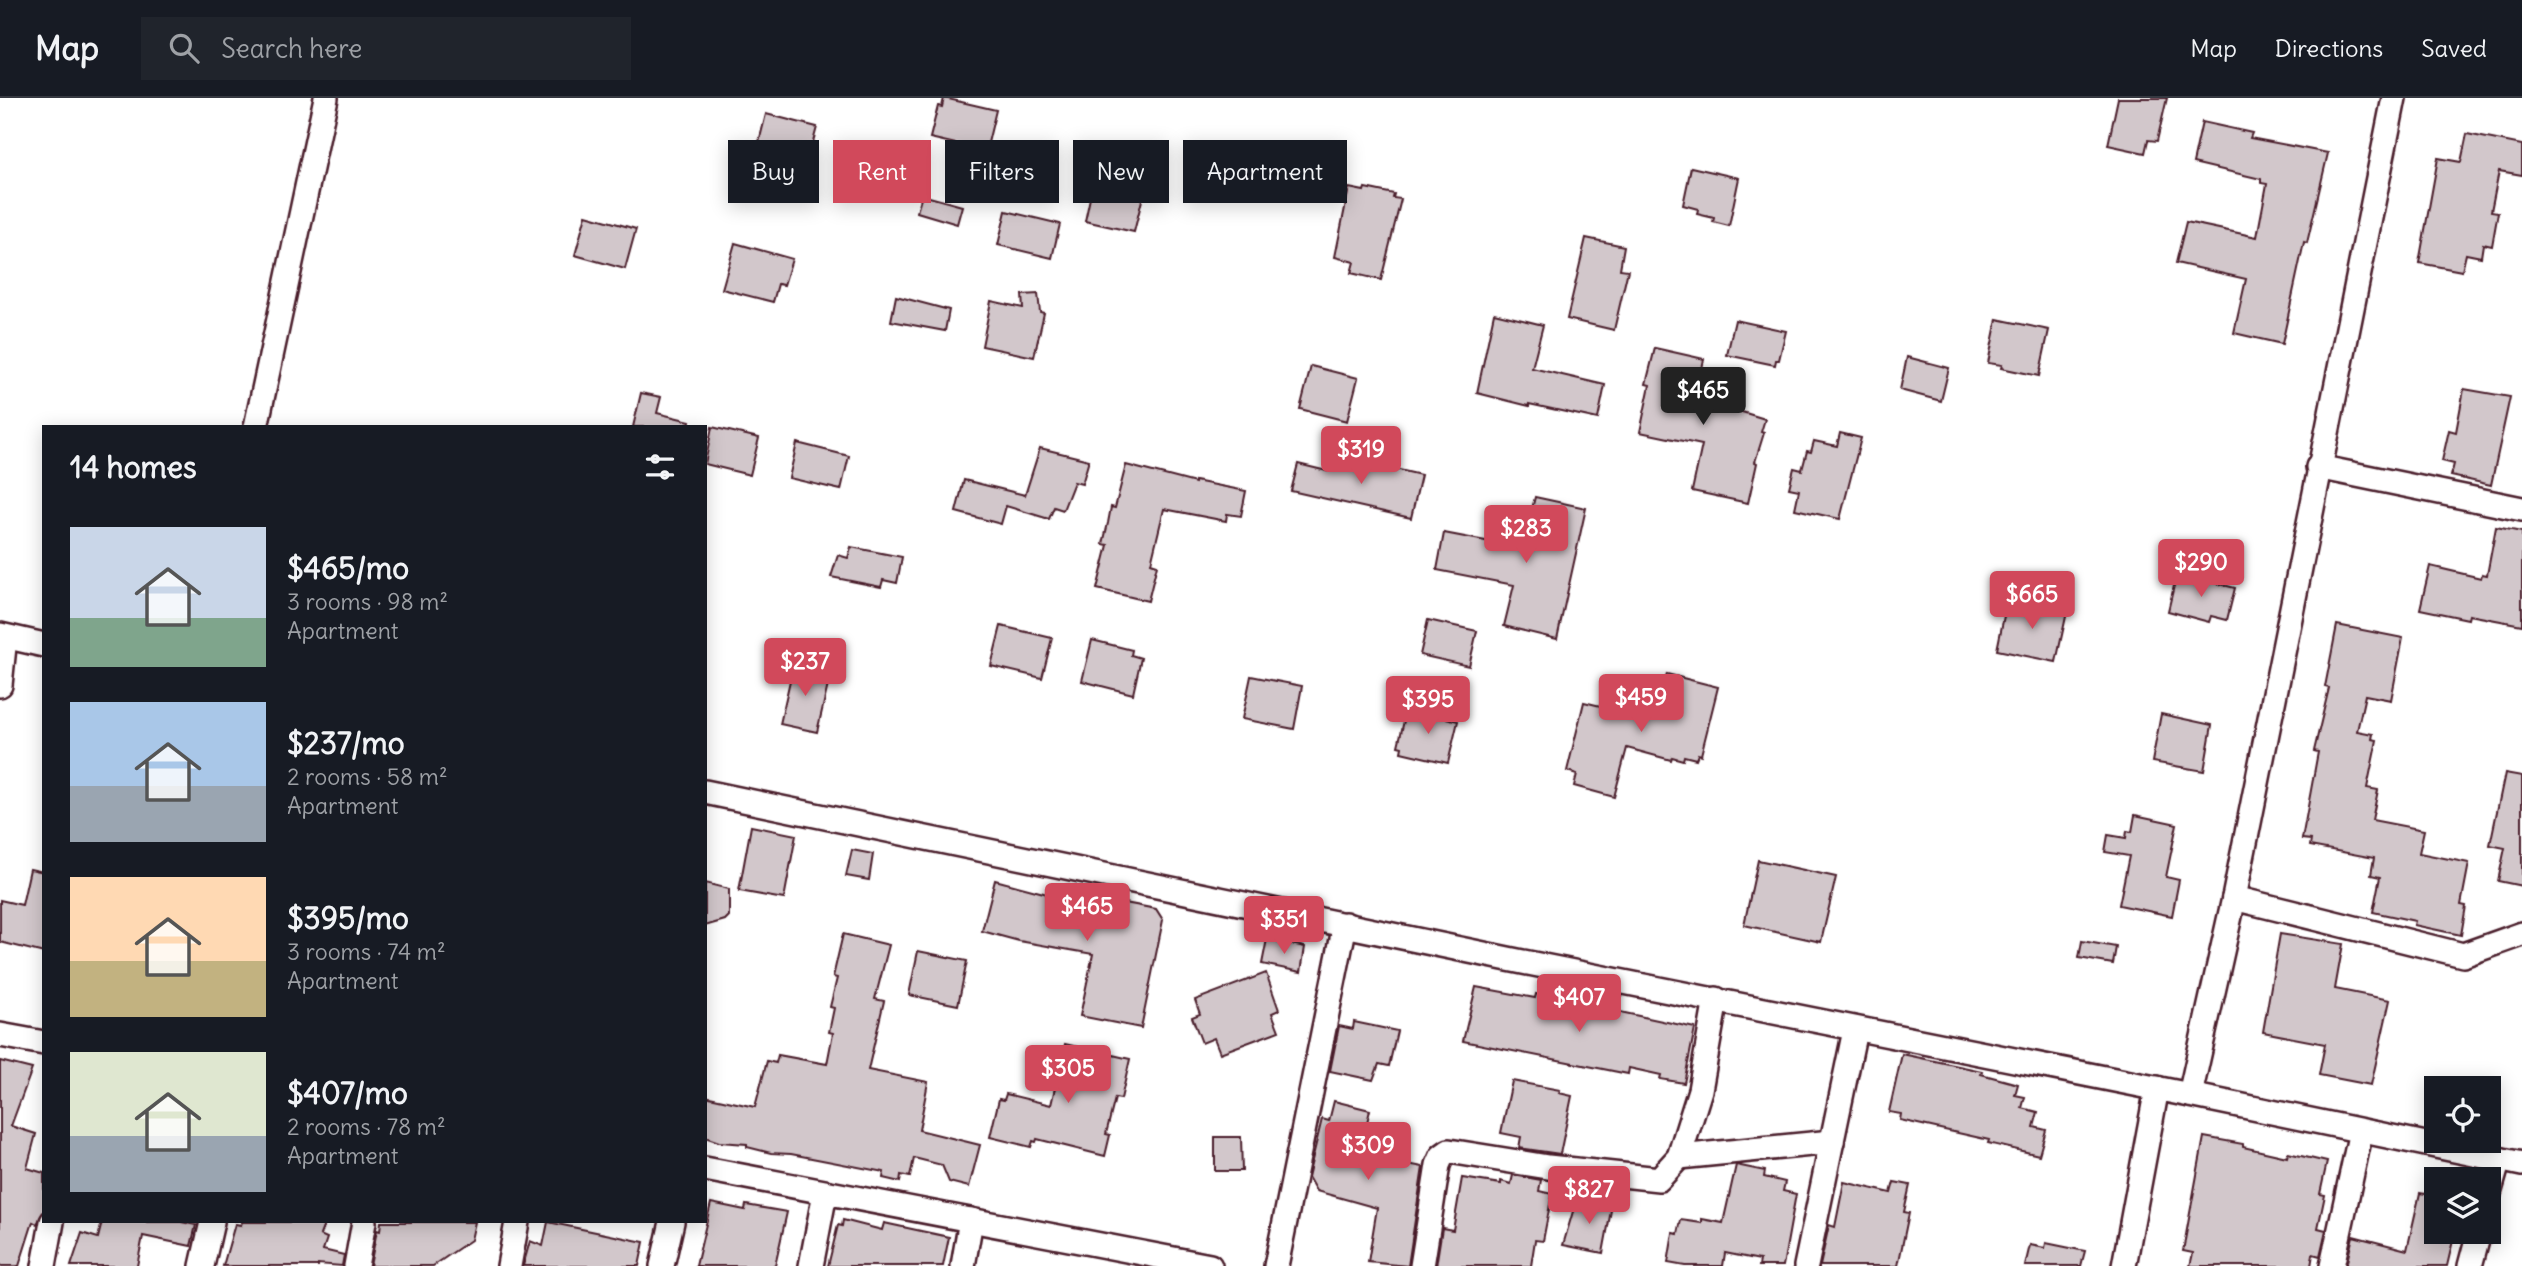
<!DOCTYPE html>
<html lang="en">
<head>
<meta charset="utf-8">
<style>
  :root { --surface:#171b24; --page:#20242c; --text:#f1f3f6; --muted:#9ea1a6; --line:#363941; --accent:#d1495b }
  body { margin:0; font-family:Delius,sans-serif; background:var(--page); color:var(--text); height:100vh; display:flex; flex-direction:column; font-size:26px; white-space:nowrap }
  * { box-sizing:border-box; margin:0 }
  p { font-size:23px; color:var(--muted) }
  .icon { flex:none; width:38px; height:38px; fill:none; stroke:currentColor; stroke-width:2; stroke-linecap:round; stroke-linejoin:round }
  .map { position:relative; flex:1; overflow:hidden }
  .details { position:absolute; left:42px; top:327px; width:665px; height:798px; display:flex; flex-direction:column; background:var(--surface); border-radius:0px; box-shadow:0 4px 18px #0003 }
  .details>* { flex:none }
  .hud { position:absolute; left:728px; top:42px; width:665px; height:63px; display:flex; gap:14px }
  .controls { position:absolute; left:2424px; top:978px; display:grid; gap:14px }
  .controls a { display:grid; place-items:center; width:77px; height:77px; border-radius:0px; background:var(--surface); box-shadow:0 4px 18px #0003; font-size:35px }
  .price { position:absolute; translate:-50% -60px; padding:0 16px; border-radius:7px; background:var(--accent); color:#fff; font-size:23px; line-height:46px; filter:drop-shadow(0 2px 4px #0008) }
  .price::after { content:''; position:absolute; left:50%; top:42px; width:21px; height:16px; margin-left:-10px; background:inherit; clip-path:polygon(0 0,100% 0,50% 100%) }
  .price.selected { background:#222; color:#fff }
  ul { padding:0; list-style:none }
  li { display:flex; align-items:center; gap:21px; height:175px; padding:0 28px }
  li span { display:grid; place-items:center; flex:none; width:196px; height:140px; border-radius:0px; color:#555 }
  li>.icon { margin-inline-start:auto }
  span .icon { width:84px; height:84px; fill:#fffc; stroke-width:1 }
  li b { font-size:30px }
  h2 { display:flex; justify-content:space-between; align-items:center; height:84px; padding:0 28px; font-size:30px }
  .tag { padding:0 24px; border-radius:0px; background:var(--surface); box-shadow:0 4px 18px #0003; font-size:24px; line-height:63px }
  .tag.selected { background:var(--accent); color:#fff }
  header { display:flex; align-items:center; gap:42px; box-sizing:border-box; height:98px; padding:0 35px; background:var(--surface); border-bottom:2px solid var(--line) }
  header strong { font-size:33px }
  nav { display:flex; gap:38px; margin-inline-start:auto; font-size:24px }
  .search { width:490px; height:63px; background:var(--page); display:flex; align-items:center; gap:18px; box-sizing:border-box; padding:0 24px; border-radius:0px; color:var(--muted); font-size:26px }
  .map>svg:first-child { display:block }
  .building { fill:#d2c7cb; stroke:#4a1f2b; stroke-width:2 }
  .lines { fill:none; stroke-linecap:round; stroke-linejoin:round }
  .minor-casing { stroke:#4a1f2b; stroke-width:28 }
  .minor { stroke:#fff; stroke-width:23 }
</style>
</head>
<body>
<header>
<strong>Map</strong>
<div class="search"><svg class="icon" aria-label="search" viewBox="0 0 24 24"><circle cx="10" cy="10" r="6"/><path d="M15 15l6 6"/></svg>Search here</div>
<nav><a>Map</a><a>Directions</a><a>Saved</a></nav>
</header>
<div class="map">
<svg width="2522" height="1168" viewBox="0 0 2522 1168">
  <rect width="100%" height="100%" fill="#fff"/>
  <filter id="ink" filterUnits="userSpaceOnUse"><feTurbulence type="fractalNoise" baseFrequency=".0143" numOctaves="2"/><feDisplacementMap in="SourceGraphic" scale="14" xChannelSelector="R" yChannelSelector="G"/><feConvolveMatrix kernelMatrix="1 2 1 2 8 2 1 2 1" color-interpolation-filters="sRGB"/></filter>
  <g filter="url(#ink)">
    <g class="building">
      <polygon points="944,0 996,12 986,53 930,40 938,8 942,9"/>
      <polygon points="2118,0 2167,0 2157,43 2148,42 2145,55 2108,47"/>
      <polygon points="766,16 817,29 809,59 758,48"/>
      <polygon points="2202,24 2252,35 2250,40 2328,55 2307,145 2304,144 2282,246 2234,235 2246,181 2176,165 2186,124 2257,139 2267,86 2261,85 2261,81 2193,65"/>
      <polygon points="2467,36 2522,47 2522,77 2499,73 2491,113 2498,114 2492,148 2483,146 2481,159 2466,156 2462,173 2419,165 2438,60 2461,64"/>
      <polygon points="1691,69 1739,80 1729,128 1713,124 1714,120 1697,116 1698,111 1683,107"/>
      <polygon points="1093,86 1143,98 1134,134 1085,123"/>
      <polygon points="1349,90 1364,93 1365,90 1394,96 1393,100 1401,101 1381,182 1351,175 1354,164 1335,159"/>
      <polygon points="922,97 962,108 957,126 917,114"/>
      <polygon points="1006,113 1060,126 1052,160 998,147"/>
      <polygon points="586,117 636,131 625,171 575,157"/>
      <polygon points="1586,140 1624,148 1620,171 1628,172 1614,232 1567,221"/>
      <polygon points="735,145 792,161 784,187 778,186 773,204 722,191"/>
      <polygon points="1038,196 1040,214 1044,215 1034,259 982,248 991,203 1023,210 1022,197"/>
      <polygon points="896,198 949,212 945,233 891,223"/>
      <polygon points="1494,215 1543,227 1532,270 1605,287 1598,321 1529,306 1529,308 1477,295"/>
      <polygon points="1997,221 2049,232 2039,278 2001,270 2002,267 1988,265"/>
      <polygon points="1735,222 1786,233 1779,262 1776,262 1775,267 1727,257"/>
      <polygon points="1655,250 1704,261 1696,300 1765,321 1761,334 1764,335 1755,364 1757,365 1748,405 1692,393 1702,347 1640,334 1650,287 1646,286"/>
      <polygon points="1907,259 1949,270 1941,303 1900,292"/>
      <polygon points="1311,268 1358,280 1347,323 1300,311"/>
      <polygon points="2464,291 2510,299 2491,387 2451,378 2454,366 2442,363 2449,332 2456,334"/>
      <polygon points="641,295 661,299 657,315 690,323 689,329 633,329"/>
      <polygon points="712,329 759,340 750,377 705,366"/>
      <polygon points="1840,335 1861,340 1840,421 1795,411 1799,392 1789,390 1794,370 1802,372 1807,353 1811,354 1814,343 1837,348"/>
      <polygon points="797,345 849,358 841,392 789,380"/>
      <polygon points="1040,350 1089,362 1082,386 1074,384 1063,412 1054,409 1049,421 1006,408 1001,426 956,414 964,382 1025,397"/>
      <polygon points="1329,362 1368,370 1369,365 1421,377 1411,420 1291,393 1298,366 1327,373"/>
      <polygon points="1126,367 1195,385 1195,383 1246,393 1241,418 1227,416 1226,423 1164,411 1151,465 1157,467 1148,503 1097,491 1108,447 1103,446 1108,425 1111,409 1115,410"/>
      <polygon points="1535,399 1586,410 1557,541 1504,528 1514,487 1437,472 1444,435 1522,450"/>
      <polygon points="2496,429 2522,434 2522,527 2469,517 2468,521 2420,511 2430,468 2481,480 2482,476 2487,477"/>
      <polygon points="851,449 902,459 897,485 883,482 881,489 831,479 838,457 848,460"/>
      <polygon points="2177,475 2235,490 2227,522 2211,518 2209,524 2168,513"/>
      <polygon points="2015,503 2067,514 2056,564 1997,552 2006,508 2014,510"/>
      <polygon points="1428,522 1477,533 1469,568 1420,557"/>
      <polygon points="2337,527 2403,540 2391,602 2365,597 2357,633 2373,636 2372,641 2377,642 2367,690 2378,692 2372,722 2424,732 2419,755 2469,765 2461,807 2466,808 2461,837 2414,827 2415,823 2373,814 2380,779 2371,777 2374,760 2310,748 2311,742 2302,741 2318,654 2314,653 2329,590 2325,589"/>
      <polygon points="1001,528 1052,540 1042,580 991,568"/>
      <polygon points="1092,542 1132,552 1131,557 1141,560 1133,596 1082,583"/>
      <polygon points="794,565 831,574 817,634 780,626"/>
      <polygon points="1667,576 1718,589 1701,657 1698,656 1696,661 1684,658 1683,662 1672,659 1671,662 1627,650 1614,699 1574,688 1577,676 1567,673 1584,604 1654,621 1656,619"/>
      <polygon points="1251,578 1302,588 1294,631 1242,621"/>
      <polygon points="1407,610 1458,623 1448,665 1401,654 1402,649 1398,648"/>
      <polygon points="2161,616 2212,627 2204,673 2152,664"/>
      <polygon points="2505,675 2522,678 2522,788 2498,783 2505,750 2490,747"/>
      <polygon points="2135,717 2177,726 2166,779 2179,782 2172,818 2119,807 2129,758 2105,754 2108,737 2126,740 2127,733 2132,734"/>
      <polygon points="751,728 796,737 784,801 739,793"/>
      <polygon points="852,752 873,756 869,782 846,778"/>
      <polygon points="1758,762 1836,779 1821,844 1744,827"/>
      <polygon points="30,771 44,774 44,855 0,844 0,802 22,807"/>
      <polygon points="995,782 1055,798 1057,792 1156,811 1163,822 1141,930 1080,918 1093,856 1019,843 982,833"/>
      <polygon points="705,785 729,791 729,818 725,822 705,828"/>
      <polygon points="843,836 889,847 875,901 884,903 868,972 928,984 919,1032 980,1047 969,1089 949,1084 942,1067 914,1060 910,1079 901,1077 900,1084 883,1080 884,1074 791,1056 771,1055 747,1049 747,1046 719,1044 705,1039 705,998 755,1009 767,963 776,965 778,957 827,966 833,935 829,934 834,910 830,909 837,880 833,879"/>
      <polygon points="2280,836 2343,846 2335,891 2390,902 2371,987 2319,977 2325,946 2263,934"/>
      <polygon points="1267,841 1305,849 1301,874 1262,866"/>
      <polygon points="2082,843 2116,849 2113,866 2079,860"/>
      <polygon points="918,853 967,863 958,907 909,897"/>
      <polygon points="1266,875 1279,912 1272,915 1279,933 1220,955 1214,940 1202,945 1192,919 1200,916 1195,902"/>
      <polygon points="1476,889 1535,900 1536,896 1695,930 1684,985 1660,981 1661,977 1629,970 1628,976 1463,943"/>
      <polygon points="1354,924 1397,933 1389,968 1379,966 1373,982 1330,973 1339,928 1353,931"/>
      <polygon points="1065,946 1130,961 1121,1001 1115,1000 1106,1036 1110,1037 1105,1058 1037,1041 1036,1044 1033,1043 1031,1049 990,1039 999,1001 1004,1002 1006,996 1051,1007"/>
      <polygon points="1902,956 1982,973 1981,976 2018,986 2015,997 2025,999 2022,1010 2038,1014 2034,1029 2046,1032 2039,1057 1988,1045 1989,1042 1900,1022 1901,1016 1889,1014"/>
      <polygon points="0,963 32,971 11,1028 36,1036 27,1070 44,1075 44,1113 37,1126 33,1124 19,1168 0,1168"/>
      <polygon points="1512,983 1560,992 1559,995 1572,998 1560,1056 1519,1050 1521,1039 1501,1035"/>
      <polygon points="1334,1003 1370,1012 1364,1037 1372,1038 1367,1058 1423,1069 1408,1168 1368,1164 1377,1110 1316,1093 1308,1079 1322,1021 1329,1023"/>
      <polygon points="1215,1039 1241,1039 1242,1073 1215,1073"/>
      <polygon points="2204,1039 2243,1046 2243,1049 2287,1059 2288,1055 2327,1064 2320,1096 2325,1097 2318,1130 2326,1132 2320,1158 2313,1156 2311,1168 2190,1168 2193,1155 2183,1153"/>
      <polygon points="1736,1067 1765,1073 1764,1079 1785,1084 1783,1093 1796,1096 1783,1168 1759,1168 1760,1162 1725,1155 1723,1168 1685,1168 1668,1165 1673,1135 1678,1136 1681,1122 1702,1125 1702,1121 1723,1125"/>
      <polygon points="1513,1077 1541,1082 1539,1093 1552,1096 1543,1143 1535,1142 1531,1168 1436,1168 1442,1130 1453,1132 1462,1080 1501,1086 1501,1083 1511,1086"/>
      <polygon points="1844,1084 1891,1095 1894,1084 1910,1087 1904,1114 1909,1115 1898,1168 1820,1168 1829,1127 1835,1129"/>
      <polygon points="2420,1095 2436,1098 2436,1134 2455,1134 2447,1168 2346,1168 2353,1138 2407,1152"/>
      <polygon points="1577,1100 1612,1107 1603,1155 1563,1147"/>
      <polygon points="711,1105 745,1112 746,1107 787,1114 775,1168 696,1168"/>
      <polygon points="843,1122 882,1132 884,1125 949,1139 943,1168 828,1168 838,1127 842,1128"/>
      <polygon points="102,1124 181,1124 196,1127 191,1148 143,1138 137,1168 71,1168 82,1135 98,1140"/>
      <polygon points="242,1124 325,1124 320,1137 327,1140 323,1152 344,1157 342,1168 318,1166 318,1168 223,1168 235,1126 241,1127"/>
      <polygon points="381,1124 475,1124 471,1142 433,1168 370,1168 377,1132 380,1133"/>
      <polygon points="548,1124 644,1144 639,1168 523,1168 530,1143 543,1148"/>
      <polygon points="2046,1145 2085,1153 2081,1168 2025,1168 2030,1147 2045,1150"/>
    </g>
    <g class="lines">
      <defs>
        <g id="minor">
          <polyline points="256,329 326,0"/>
          <polyline points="2318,369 2522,411"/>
          <polyline points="0,537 44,547"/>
          <polyline points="0,587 5,539"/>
          <polyline points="705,694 1508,861 2190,997 2522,1066"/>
          <polyline points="2234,800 2463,857 2522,836"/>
          <polyline points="0,937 44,945"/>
          <polyline points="2190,997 2234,800 2394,0"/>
          <polyline points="1679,1059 1832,1044"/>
          <polyline points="705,1071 1210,1168"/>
          <polyline points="2488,1099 2499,1061"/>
          <polyline points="44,1168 52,1124"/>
          <polyline points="202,1168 212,1124"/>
          <polyline points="356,1168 364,1124"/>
          <polyline points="509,1168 517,1124"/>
          <polyline points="662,1168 672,1124"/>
          <polyline points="811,1168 825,1095"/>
          <polyline points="963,1168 971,1122"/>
          <polyline points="1276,1168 1345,826"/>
          <polyline points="1422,1168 1438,1067 1442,1058 1449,1053 1548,1069 1659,1081 1679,1059 1700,992 1716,901"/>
          <polyline points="1806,1168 1855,932"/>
          <polyline points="2124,1168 2157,990"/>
          <polyline points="2332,1168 2361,1033"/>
          <polyline points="2470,1168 2479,1134"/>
        </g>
      </defs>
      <use href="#minor" class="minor-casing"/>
      <use href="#minor" class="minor"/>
    </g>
  </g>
</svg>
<div class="controls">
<a><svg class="icon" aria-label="locate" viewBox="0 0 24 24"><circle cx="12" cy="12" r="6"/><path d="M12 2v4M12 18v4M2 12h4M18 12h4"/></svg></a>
<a><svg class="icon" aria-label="layers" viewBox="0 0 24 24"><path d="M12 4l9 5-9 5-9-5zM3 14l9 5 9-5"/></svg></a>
</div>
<b class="price selected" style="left:1703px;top:329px">$465</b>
<b class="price" style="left:1361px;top:388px">$319</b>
<b class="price" style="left:1526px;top:467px">$283</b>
<b class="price" style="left:2201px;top:501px">$290</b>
<b class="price" style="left:2032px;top:533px">$665</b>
<b class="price" style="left:805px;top:600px">$237</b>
<b class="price" style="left:1641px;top:636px">$459</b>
<b class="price" style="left:1428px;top:638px">$395</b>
<b class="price" style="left:1087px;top:845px">$465</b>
<b class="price" style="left:1284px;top:858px">$351</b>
<b class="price" style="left:1579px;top:936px">$407</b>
<b class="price" style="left:1068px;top:1007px">$305</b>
<b class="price" style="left:1368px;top:1084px">$309</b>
<b class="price" style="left:1589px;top:1128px">$827</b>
<div class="hud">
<a class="tag">Buy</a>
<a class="tag selected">Rent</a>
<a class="tag">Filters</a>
<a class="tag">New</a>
<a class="tag">Apartment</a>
</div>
<section class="details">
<h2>14 homes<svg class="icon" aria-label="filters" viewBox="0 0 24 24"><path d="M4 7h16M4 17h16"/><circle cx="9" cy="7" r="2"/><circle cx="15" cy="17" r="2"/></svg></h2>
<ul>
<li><span style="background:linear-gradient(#c9d6e8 65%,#7fa58c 0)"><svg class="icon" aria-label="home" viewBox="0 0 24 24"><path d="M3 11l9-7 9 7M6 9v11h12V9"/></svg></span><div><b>$465/mo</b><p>3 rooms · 98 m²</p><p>Apartment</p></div></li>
<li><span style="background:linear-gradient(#a9c7e8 60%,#9aa5b1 0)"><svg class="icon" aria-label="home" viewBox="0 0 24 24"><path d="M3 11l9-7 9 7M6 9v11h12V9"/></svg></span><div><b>$237/mo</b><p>2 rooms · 58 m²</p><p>Apartment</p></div></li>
<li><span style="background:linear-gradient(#ffd9b3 60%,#c2b280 0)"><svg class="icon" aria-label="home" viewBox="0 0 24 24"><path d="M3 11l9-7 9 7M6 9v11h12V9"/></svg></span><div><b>$395/mo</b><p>3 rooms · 74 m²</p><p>Apartment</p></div></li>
<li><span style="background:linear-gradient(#dfe7d0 60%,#9aa5b1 0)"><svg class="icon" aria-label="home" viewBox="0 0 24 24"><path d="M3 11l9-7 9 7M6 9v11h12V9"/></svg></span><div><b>$407/mo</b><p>2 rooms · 78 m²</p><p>Apartment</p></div></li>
</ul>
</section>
</div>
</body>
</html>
